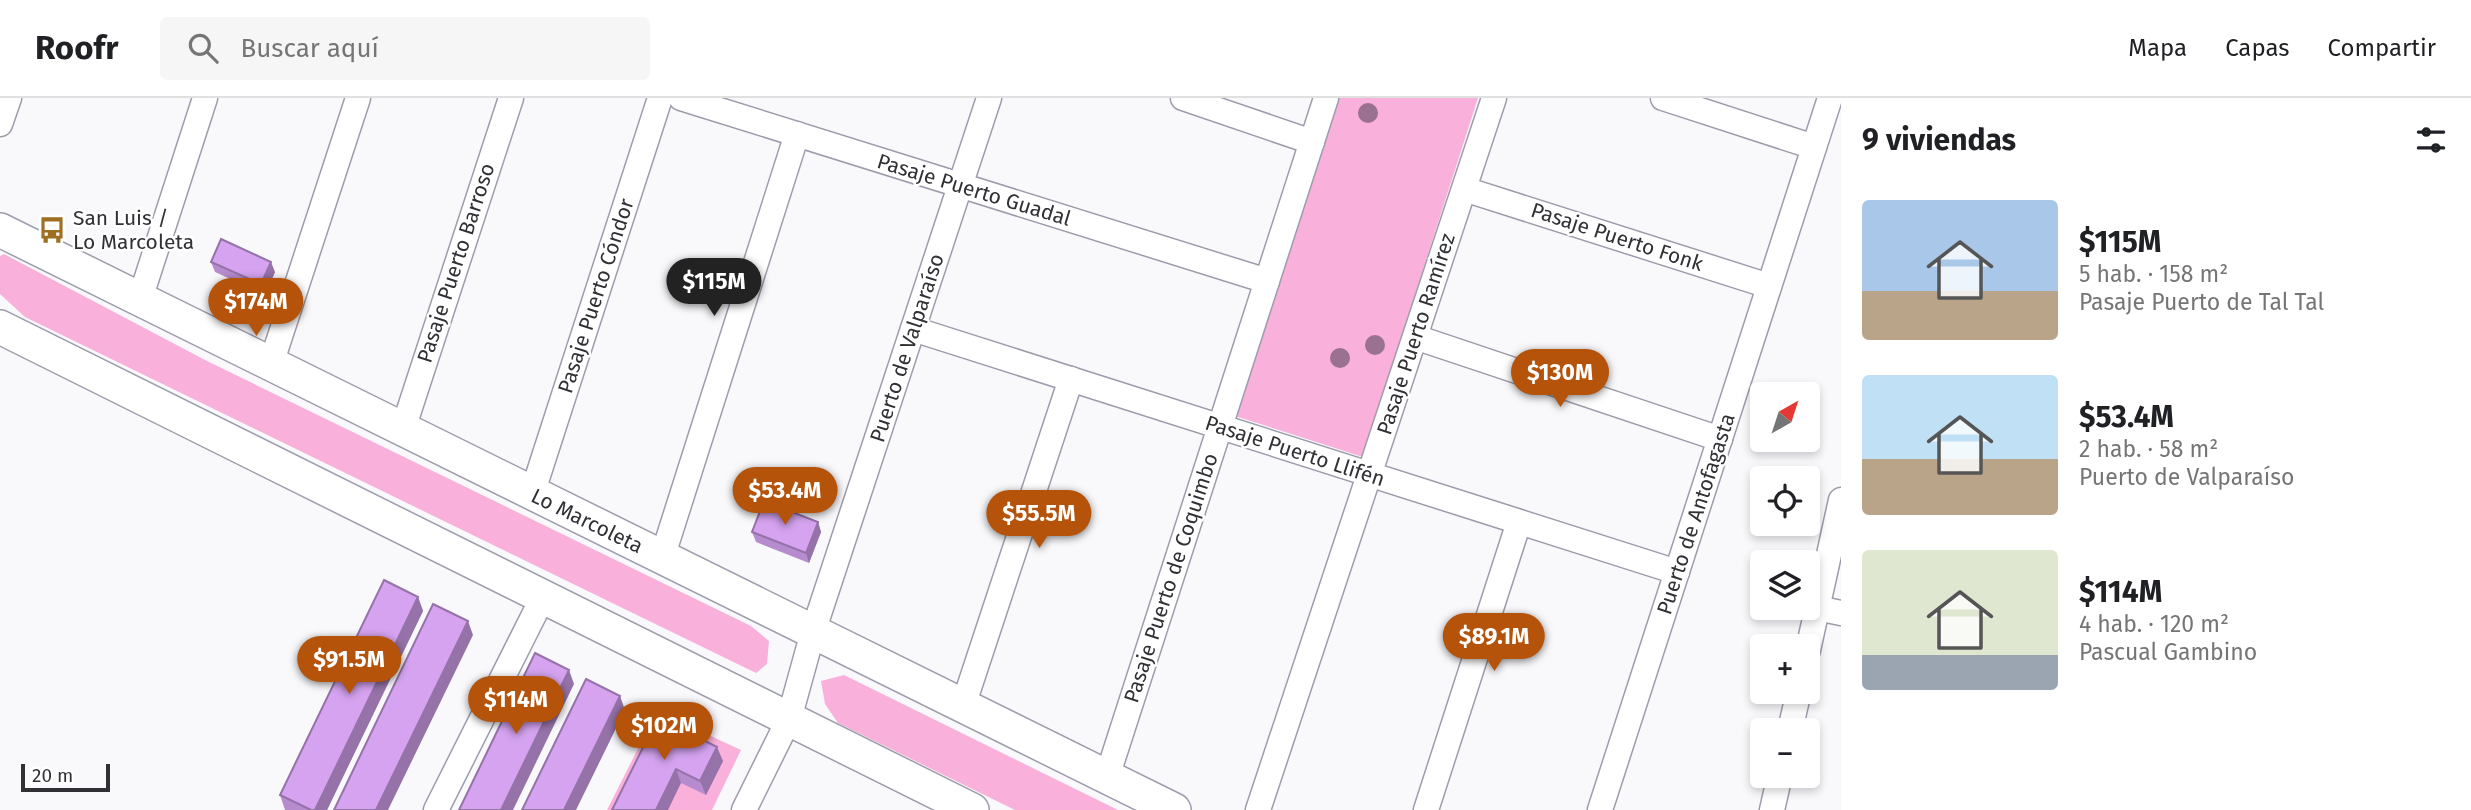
<!DOCTYPE html>
<html lang="es">
<head>
<meta charset="utf-8">
<style>
  :root { --surface:#fff; --page:#f6f6f6; --text:#202124; --muted:#757577; --line:#e0e0e0; --accent:#b45309 }
  body { margin:0; font-family:"Fira Sans",sans-serif; background:var(--page); color:var(--text); height:100vh; display:flex; flex-direction:column; font-size:26px; white-space:nowrap }
  * { box-sizing:border-box; margin:0 }
  p { font-size:23px; color:var(--muted) }
  .icon { flex:none; width:38px; height:38px; fill:none; stroke:currentColor; stroke-width:2; stroke-linecap:round; stroke-linejoin:round }
  .map { position:relative; flex:1; overflow:hidden }
  .drawer { display:flex; flex-direction:column; background:var(--surface); width:630px }
  .drawer>* { flex:none }
  .needle { width:46px; rotate:39deg }
  .tools { position:absolute; left:1750px; top:284px; display:grid; gap:14px }
  .tools a { display:grid; place-items:center; width:70px; height:70px; border-radius:7px; background:var(--surface); box-shadow:0 4px 10px #0003; font-size:35px }
  .scale { position:absolute; left:21px; bottom:18px; width:89px; box-sizing:border-box; padding-left:7px; border:4px solid #303035; border-top:0; font-size:19px; line-height:24px; white-space:nowrap; color:#303035; -webkit-text-stroke:5px #fff; paint-order:stroke }
  .price { position:absolute; translate:-50% -60px; padding:0 16px; border-radius:24px; background:var(--accent); color:#fff; font-size:23px; line-height:46px; filter:drop-shadow(0 2px 4px #0008) }
  .price::after { content:''; position:absolute; left:50%; top:42px; width:21px; height:16px; margin-left:-10px; background:inherit; clip-path:polygon(0 0,100% 0,50% 100%) }
  .price.active { background:#222; color:#fff }
  ul { padding:0; list-style:none }
  li { display:flex; align-items:center; gap:21px; height:175px; padding:0 21px }
  li span { display:grid; place-items:center; flex:none; width:196px; height:140px; border-radius:7px; color:#555 }
  li>.icon { margin-inline-start:auto }
  span .icon { width:84px; height:84px; fill:#fffc; stroke-width:1 }
  li b { font-size:30px }
  h2 { display:flex; justify-content:space-between; align-items:center; height:84px; padding:0 21px; font-size:30px }
  header { display:flex; align-items:center; gap:42px; box-sizing:border-box; height:98px; padding:0 35px; background:var(--surface); border-bottom:2px solid var(--line) }
  header strong { font-size:33px }
  nav { display:flex; gap:38px; margin-inline-start:auto; font-size:24px }
  .search { width:490px; height:63px; background:var(--page); display:flex; align-items:center; gap:18px; box-sizing:border-box; padding:0 24px; border-radius:7px; color:var(--muted); font-size:26px }
  main { display:flex; flex:1; min-height:0 }
  .map>svg:first-child { display:block }
  .green { fill:#f9b0da }
  .lines { fill:none; stroke-linecap:round; stroke-linejoin:round }
  .street-casing { stroke:#9c9dab; stroke-width:27 }
  .secondary-casing { stroke:#9c9dab; stroke-width:36 }
  .street { stroke:#fff; stroke-width:24 }
  .secondary { stroke:#fff; stroke-width:33 }
  .tree { fill:#9a7190 }
  .wall { fill:#b78cce }
  .shaded-wall { fill:#9572a8 }
  .building { fill:#d5a3f0; stroke:#9572a8; stroke-width:2 }
  .labels { text-anchor:middle; stroke-width:5; stroke-linejoin:round; paint-order:stroke }
  .street-label { font-size:21px; fill:#303035; stroke:#fff }
  .poi-label { font-size:21px; fill:#303035; stroke:#fff; text-anchor:start }
</style>
</head>
<body>
<header>
<strong>Roofr</strong>
<div class="search"><svg class="icon" aria-label="search" viewBox="0 0 24 24"><circle cx="10" cy="10" r="6"/><path d="M15 15l6 6"/></svg>Buscar aquí</div>
<nav><a>Mapa</a><a>Capas</a><a>Compartir</a></nav>
</header>
<main>
<div class="map">
<svg width="1841" height="712" viewBox="0 0 1841 712">
  <rect width="100%" height="100%" fill="#f9f9fc"/>
  <g class="green">
    <polygon points="1336,0 1478,0 1363,359 1235,318"/>
    <polygon points="4,156 207,263 751,528 769,543 767,566 756,575 25,219 0,196 0,158"/>
    <polygon points="844,577 1118,712 1015,712 838,625 825,606 821,583"/>
    <polygon points="657,613 741,652 712,712 607,712"/>
  </g>
  <g class="lines">
    <defs>
      <g id="street">
        <polyline points="681,0 1267,183"/>
        <polyline points="1183,0 1312,44"/>
        <polyline points="1663,0 1814,49"/>
        <polyline points="0,26 9,0"/>
        <polyline points="1464,91 1769,188"/>
        <polyline points="140,201 205,0"/>
        <polyline points="913,231 1677,474"/>
        <polyline points="1415,239 1720,341"/>
        <polyline points="271,266 358,0"/>
        <polyline points="403,331 511,0"/>
        <polyline points="532,396 660,0"/>
        <polyline points="662,460 797,36"/>
        <polyline points="1817,510 1841,515"/>
        <polyline points="1808,552 1841,402"/>
        <polyline points="963,608 1071,281"/>
        <polyline points="1790,632 1799,593"/>
        <polyline points="1107,679 1326,0"/>
        <polyline points="436,712 543,499"/>
        <polyline points="744,712 789,621 813,534 989,0"/>
        <polyline points="1258,712 1494,0"/>
        <polyline points="1426,712 1519,424"/>
        <polyline points="1600,712 1830,0"/>
        <polyline points="1772,712 1780,677"/>
      </g>
      <g id="secondary">
        <polyline points="0,132 1174,712"/>
        <polyline points="0,229 972,712"/>
      </g>
    </defs>
    <use href="#street" class="street-casing"/>
    <use href="#secondary" class="secondary-casing"/>
    <use href="#street" class="street"/>
    <use href="#secondary" class="secondary"/>
  </g>
  <g class="tree">
    <circle cx="1368" cy="15" r="10"/>
    <circle cx="1375" cy="247" r="10"/>
    <circle cx="1340" cy="260" r="10"/>
  </g>
  <g class="wall">
    <polygon points="211,164 275,174 265,197 215,174"/>
    <polygon points="818,424 821,434 809,465 756,444 752,434"/>
    <polygon points="418,499 423,513 327,712 285,712 280,697"/>
    <polygon points="695,637 723,663 706,697 681,685 612,712"/>
  </g>
  <g class="shaded-wall">
    <polygon points="271,164 275,174 265,197 261,186"/>
    <polygon points="818,424 821,434 809,465 806,455"/>
    <polygon points="418,499 423,513 327,712 315,712"/>
    <polygon points="468,523 473,537 388,712 376,712"/>
    <polygon points="569,572 574,586 513,712 501,712"/>
    <polygon points="620,598 625,612 576,712 564,712"/>
    <polygon points="717,649 723,663 706,697 700,683"/>
    <polygon points="676,671 681,685 668,712 656,712"/>
  </g>
  <g class="building">
    <polygon points="221,141 271,164 261,186 211,164"/>
    <polygon points="764,403 818,424 806,455 752,434"/>
    <polygon points="384,482 418,499 315,712 311,712 280,697"/>
    <polygon points="433,506 468,523 376,712 334,712"/>
    <polygon points="535,555 569,572 501,712 459,712"/>
    <polygon points="586,581 620,598 564,712 522,712"/>
    <polygon points="664,607 688,619 693,637 717,649 700,683 676,671 656,712 612,712"/>
  </g>
  <defs>
    <symbol id="bus-bare" viewBox="-9 -9 18 18"><path d="M-5-6H5V4H4V6H2V4H-2V6H-4V4H-5ZM-3.5-4V0h7V-4ZM-3.5 1.2v1.5H-2V1.2ZM2 1.2v1.5H3.5V1.2Z" fill="#9e6e21" stroke="#fff" stroke-width="2.5" paint-order="stroke"/></symbol>
  </defs>
  <g fill-rule="evenodd">
    <use href="#bus-bare" x="33" y="113" width="38" height="38"/>
  </g>
  <g class="labels">
    <g class="street-label">
      <text transform="translate(974 92) rotate(17)" y="7">Pasaje Puerto Guadal</text>
      <text transform="translate(1617 139) rotate(18)" y="7">Pasaje Puerto Fonk</text>
      <text transform="translate(456 165) rotate(-72)" y="7">Pasaje Puerto Barroso</text>
      <text transform="translate(596 198) rotate(-72)" y="7">Pasaje Puerto Cóndor</text>
      <text transform="translate(1416 236) rotate(-72)" y="7">Pasaje Puerto Ramírez</text>
      <text transform="translate(907 250) rotate(-72)" y="7">Puerto de Valparaíso</text>
      <text transform="translate(1295 353) rotate(18)" y="7">Pasaje Puerto Llifén</text>
      <text transform="translate(1696 416) rotate(-72)" y="7">Puerto de Antofagasta</text>
      <text transform="translate(587 423) rotate(26)" y="7">Lo Marcoleta</text>
      <text transform="translate(1171 480) rotate(-72)" y="7">Pasaje Puerto de Coquimbo</text>
    </g>
    <g class="poi-label">
      <text x="73" y="127">San Luis /<tspan x="73" dy="24">Lo Marcoleta</tspan></text>
    </g>
  </g>
</svg>
<div class="tools">
<a><svg class="needle" viewBox="-14 -14 28 28"><path d="M0-13l5 13h-10z" fill="#e53935"/><path d="M0 13l5-13h-10z" fill="#757577"/></svg></a>
<a><svg class="icon" aria-label="locate" viewBox="0 0 24 24"><circle cx="12" cy="12" r="6"/><path d="M12 2v4M12 18v4M2 12h4M18 12h4"/></svg></a>
<a><svg class="icon" aria-label="layers" viewBox="0 0 24 24"><path d="M12 4l9 5-9 5-9-5zM3 14l9 5 9-5"/></svg></a>
<a>+</a>
<a>−</a>
</div>
<div class="scale">20 m</div>
<b class="price active" style="left:714px;top:220px">$115M</b>
<b class="price" style="left:256px;top:240px">$174M</b>
<b class="price" style="left:1560px;top:311px">$130M</b>
<b class="price" style="left:785px;top:429px">$53.4M</b>
<b class="price" style="left:1039px;top:452px">$55.5M</b>
<b class="price" style="left:1494px;top:575px">$89.1M</b>
<b class="price" style="left:349px;top:598px">$91.5M</b>
<b class="price" style="left:516px;top:638px">$114M</b>
<b class="price" style="left:664px;top:664px">$102M</b>
</div>
<section class="drawer">
<h2>9 viviendas<svg class="icon" aria-label="filters" viewBox="0 0 24 24"><path d="M4 7h16M4 17h16"/><circle cx="9" cy="7" r="2"/><circle cx="15" cy="17" r="2"/></svg></h2>
<ul>
<li><span style="background:linear-gradient(#a9c7e8 65%,#b9a48a 0)"><svg class="icon" aria-label="home" viewBox="0 0 24 24"><path d="M3 11l9-7 9 7M6 9v11h12V9"/></svg></span><div><b>$115M</b><p>5 hab. · 158 m²</p><p>Pasaje Puerto de Tal Tal</p></div></li>
<li><span style="background:linear-gradient(#bfe0f5 60%,#b9a48a 0)"><svg class="icon" aria-label="home" viewBox="0 0 24 24"><path d="M3 11l9-7 9 7M6 9v11h12V9"/></svg></span><div><b>$53.4M</b><p>2 hab. · 58 m²</p><p>Puerto de Valparaíso</p></div></li>
<li><span style="background:linear-gradient(#dfe7d0 75%,#9aa5b1 0)"><svg class="icon" aria-label="home" viewBox="0 0 24 24"><path d="M3 11l9-7 9 7M6 9v11h12V9"/></svg></span><div><b>$114M</b><p>4 hab. · 120 m²</p><p>Pascual Gambino</p></div></li>
</ul>
</section>
</main>
</body>
</html>
